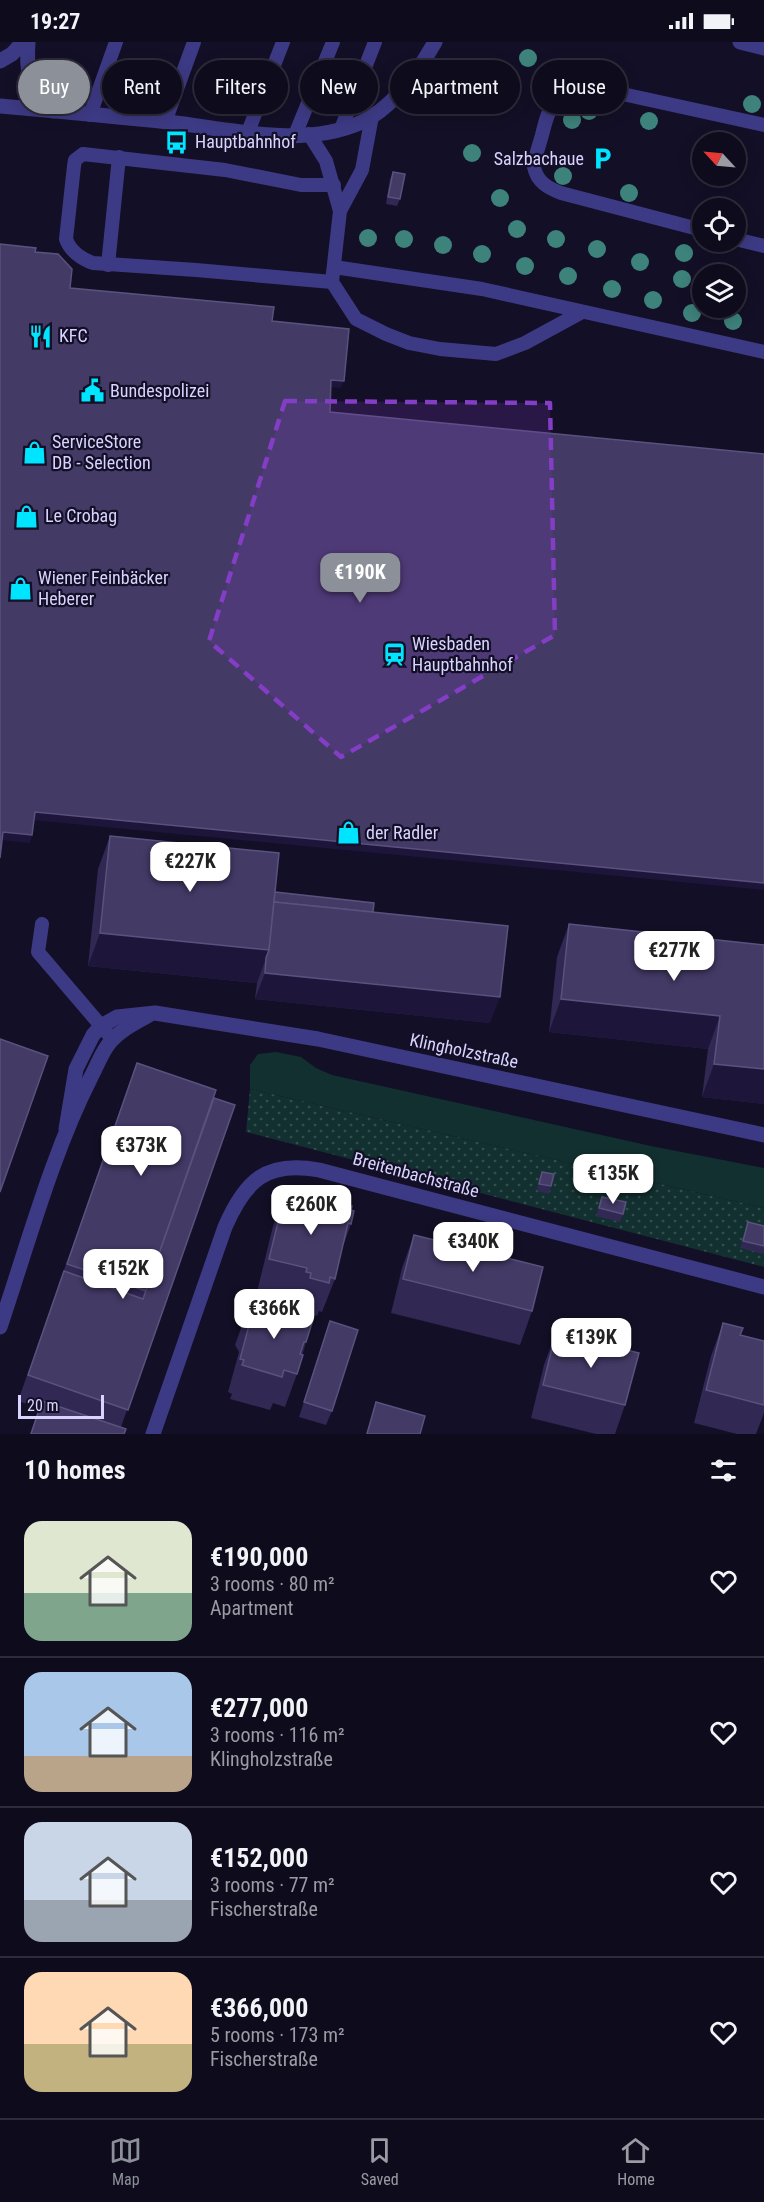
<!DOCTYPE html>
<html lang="en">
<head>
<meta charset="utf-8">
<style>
  :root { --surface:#0e0b1c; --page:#1c1929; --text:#f1f3f6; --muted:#9b9ba3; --line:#2e2b3b; --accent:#8c9099 }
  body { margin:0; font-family:"Roboto Condensed",sans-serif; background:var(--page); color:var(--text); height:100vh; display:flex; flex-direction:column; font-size:22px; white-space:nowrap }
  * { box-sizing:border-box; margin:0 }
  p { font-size:20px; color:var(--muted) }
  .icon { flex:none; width:33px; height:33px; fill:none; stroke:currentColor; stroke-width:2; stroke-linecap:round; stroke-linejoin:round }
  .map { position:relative; height:1392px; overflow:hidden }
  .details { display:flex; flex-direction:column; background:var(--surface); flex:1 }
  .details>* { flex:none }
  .banner { position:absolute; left:18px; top:18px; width:729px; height:54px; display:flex; gap:12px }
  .needle { width:39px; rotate:296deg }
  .buttons { position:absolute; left:692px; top:90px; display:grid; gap:12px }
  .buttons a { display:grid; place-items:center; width:54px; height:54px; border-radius:50%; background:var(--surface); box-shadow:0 3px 15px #0003,0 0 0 2px var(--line); font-size:30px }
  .scale { position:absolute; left:18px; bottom:15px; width:86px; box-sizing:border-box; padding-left:6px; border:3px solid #d9d4ff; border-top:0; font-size:16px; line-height:21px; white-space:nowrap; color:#d9d4ff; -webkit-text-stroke:4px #130f26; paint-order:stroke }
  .price { position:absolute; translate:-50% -51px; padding:0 14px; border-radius:12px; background:#fff; color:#222; font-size:20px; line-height:39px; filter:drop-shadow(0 2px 3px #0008) }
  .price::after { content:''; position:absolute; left:50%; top:36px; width:18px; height:14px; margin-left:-9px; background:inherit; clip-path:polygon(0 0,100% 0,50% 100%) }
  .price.on { background:var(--accent); color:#fff }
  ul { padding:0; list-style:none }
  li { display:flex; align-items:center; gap:18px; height:150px; padding:0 24px }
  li+li { border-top:2px solid var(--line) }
  li span { display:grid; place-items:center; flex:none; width:168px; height:120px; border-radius:18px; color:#555 }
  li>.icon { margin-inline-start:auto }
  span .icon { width:72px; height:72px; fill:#fffc; stroke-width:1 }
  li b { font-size:26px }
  h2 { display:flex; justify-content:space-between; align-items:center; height:72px; padding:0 24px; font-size:26px }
  .chip { padding:0 21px; border-radius:27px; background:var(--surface); box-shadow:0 3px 15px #0003,0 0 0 2px var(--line); font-size:21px; line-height:54px }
  .chip.on { background:var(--accent); color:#fff }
  .status { display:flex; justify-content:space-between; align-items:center; height:42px; padding:0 30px; background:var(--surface); direction:ltr }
  .status svg { height:16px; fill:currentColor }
  .dock { display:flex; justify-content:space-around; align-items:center; height:84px; border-top:2px solid var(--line); background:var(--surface); font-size:16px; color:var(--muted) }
  .dock a { display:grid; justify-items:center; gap:3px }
  .dock .on { color:var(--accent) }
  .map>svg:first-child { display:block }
  .grass { fill:#12302f }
  .garden { fill:url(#garden-dots) }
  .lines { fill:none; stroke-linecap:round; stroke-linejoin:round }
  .lane { stroke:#3d3a85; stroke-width:14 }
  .street { stroke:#3d3a85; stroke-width:15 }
  .tree { fill:#3d827b }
  .wall { fill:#312854 }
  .shaded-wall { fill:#1d163a }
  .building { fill:#433a66; stroke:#5a527e; stroke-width:1.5 }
  .marked { fill:#843dc5; fill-opacity:0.2; stroke:#843dc5; stroke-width:4.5; stroke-dasharray:12 8; stroke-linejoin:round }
  .labels { text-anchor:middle; stroke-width:4.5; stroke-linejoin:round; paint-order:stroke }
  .poi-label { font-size:18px; fill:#d9d4ff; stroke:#130f26; text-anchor:start }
  .street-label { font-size:18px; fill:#d9d4ff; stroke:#130f26 }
</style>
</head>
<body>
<div class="status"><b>19:27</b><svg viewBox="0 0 49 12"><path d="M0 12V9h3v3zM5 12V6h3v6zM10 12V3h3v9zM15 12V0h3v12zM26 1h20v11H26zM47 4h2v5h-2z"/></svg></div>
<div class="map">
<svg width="764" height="1392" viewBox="0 0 764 1392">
  <defs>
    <pattern id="garden-dots" width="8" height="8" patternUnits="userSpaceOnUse" patternTransform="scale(1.5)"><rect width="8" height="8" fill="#12302f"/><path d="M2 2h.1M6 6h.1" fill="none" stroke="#344d4e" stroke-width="1.8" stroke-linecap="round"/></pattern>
  </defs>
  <rect width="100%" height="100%" fill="#130f26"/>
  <polygon class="grass" points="276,1010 301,1015 316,1026 332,1033 651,1104 764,1126 764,1166 250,1047 250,1023 258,1012"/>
  <polygon class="garden" points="250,1047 764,1166 764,1225 246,1090"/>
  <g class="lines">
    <g class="lane">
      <polyline points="90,73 116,0"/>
      <polyline points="165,80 194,0"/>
      <polyline points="341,87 375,0"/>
      <polyline points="248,90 283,0"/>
      <polyline points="309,92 326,119 340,169 332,240 356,277 386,292 409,301 440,307 496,312 525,301 582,270"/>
      <polyline points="295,93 333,0"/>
      <polyline points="340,169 362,128 372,74"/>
      <path d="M702,188l-141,-37c-13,-5 -24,-11 -27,-26 1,-11 5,-21 8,-32 7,-29 12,-43 44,-49l178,39"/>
      <polyline points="735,197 764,204"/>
      <polyline points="108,223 119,115"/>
      <polyline points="334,225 482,247 764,310"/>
      <path d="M332,240l-136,-12 -103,-7c-11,-4 -23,-12 -27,-24l8,-73 1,-6 8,-6 142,16 76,15h33"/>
      <polyline points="42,882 38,910 108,992"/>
    </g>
    <g class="street">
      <path d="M28,0c-2,32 1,47 26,69"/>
      <polyline points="740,0 764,6"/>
      <polyline points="0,19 12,12 23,0"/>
      <path d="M0,64c56,5 112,10 168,16 63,7 134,27 194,0 32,-15 56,-50 73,-80"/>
      <polyline points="66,1087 76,1027 93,993 101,984 117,975 155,971 318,997 764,1093"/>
      <path d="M0,1285c28,-83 52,-173 91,-250 7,-13 11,-26 20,-36 11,-12 24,-18 38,-26"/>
      <path d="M153,1392l72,-207c20,-46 41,-67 94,-57l445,117"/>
    </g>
  </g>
  <g class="tree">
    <circle cx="528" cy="16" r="9"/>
    <circle cx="752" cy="62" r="9"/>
    <circle cx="589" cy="69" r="9"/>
    <circle cx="572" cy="78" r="9"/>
    <circle cx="649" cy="79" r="9"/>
    <circle cx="472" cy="111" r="9"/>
    <circle cx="563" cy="134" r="9"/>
    <circle cx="629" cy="151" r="9"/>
    <circle cx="500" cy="156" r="9"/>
    <circle cx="517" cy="187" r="9"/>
    <circle cx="368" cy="196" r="9"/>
    <circle cx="404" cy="197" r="9"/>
    <circle cx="556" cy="197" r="9"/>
    <circle cx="443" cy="203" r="9"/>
    <circle cx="597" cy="207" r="9"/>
    <circle cx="684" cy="211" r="9"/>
    <circle cx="482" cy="212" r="9"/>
    <circle cx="640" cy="220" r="9"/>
    <circle cx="525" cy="224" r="9"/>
    <circle cx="568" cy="234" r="9"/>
    <circle cx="682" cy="237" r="9"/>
    <circle cx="612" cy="247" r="9"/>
    <circle cx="653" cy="258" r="9"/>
    <circle cx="692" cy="271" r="9"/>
    <circle cx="733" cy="279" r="9"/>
  </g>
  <g class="wall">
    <polygon points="393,130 400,157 397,164 386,162 390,137"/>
    <polygon points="110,794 275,850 373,870 490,981 255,957 257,941 88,924 98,827"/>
    <polygon points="569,882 764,903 764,1062 702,1055 708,1007 549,990 557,915"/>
    <polygon points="125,1054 214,1056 235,1063 121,1385 124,1392 30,1392 39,1366 18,1359"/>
    <polygon points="542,1130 551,1144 549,1152 537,1149 539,1137"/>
    <polygon points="285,1151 307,1156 308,1163 331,1168 333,1161 351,1168 351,1182 341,1210 335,1237 322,1270 319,1269 317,1274 298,1269 299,1264 294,1263 295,1260 257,1250 273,1184"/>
    <polygon points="602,1155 623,1172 620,1180 596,1174"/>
    <polygon points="748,1180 764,1184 764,1212 740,1206"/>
    <polygon points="414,1193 532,1269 520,1303 391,1271 402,1226"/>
    <polygon points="250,1261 269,1268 283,1273 284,1269 292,1275 306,1300 297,1332 285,1365 273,1361 270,1368 230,1357 232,1352 228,1350 239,1310 235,1303"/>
    <polygon points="330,1279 332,1369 326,1383 299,1375"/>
    <polygon points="723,1281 740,1293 763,1299 764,1297 764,1371 756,1392 737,1392 694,1381 711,1314"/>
    <polygon points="556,1290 625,1363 615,1392 596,1392 531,1376 544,1323"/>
    <polygon points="376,1360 420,1392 366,1392"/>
  </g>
  <g class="shaded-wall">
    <polygon points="331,338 344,339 341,346 329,345"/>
    <polygon points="35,770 764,841 764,848 32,778"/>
    <polygon points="3,790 32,793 30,801 0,798"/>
    <polygon points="100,891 269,908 257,941 88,924"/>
    <polygon points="265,931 500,955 490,981 255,957"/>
    <polygon points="561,957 720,974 708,1007 549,990"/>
    <polygon points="714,1022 764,1027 764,1062 702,1055"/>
  </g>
  <g class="building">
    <polygon points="393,130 405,132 400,157 388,155"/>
    <polygon points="0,202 36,206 35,210 58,212 72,227 70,246 274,265 272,279 349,287 344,339 331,338 330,370 764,412 764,841 35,770 32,793 3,790 0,816"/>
    <polygon points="110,794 279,811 269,908 100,891"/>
    <polygon points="275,850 374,861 373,870 274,860"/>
    <polygon points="274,860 508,884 500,955 265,931 266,916 269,908"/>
    <polygon points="569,882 764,903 764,1027 714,1022 720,974 561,957"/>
    <polygon points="0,997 48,1014 0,1150"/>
    <polygon points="137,1021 216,1048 146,1249 67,1222"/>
    <polygon points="214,1056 235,1063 128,1368 28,1333 64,1229 143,1257"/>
    <polygon points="542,1130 554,1132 551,1144 539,1142"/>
    <polygon points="291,1150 307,1154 307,1156 309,1157 308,1163 332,1168 333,1161 336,1162 336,1160 352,1164 351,1168 354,1169 351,1182 348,1181 335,1237 330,1235 329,1241 310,1236 311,1231 306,1230 307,1226 269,1217 285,1151 291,1152"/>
    <polygon points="602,1155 626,1160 623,1172 599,1166"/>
    <polygon points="748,1180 764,1184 764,1204 743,1199"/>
    <polygon points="414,1193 543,1225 532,1269 403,1237"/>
    <polygon points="258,1258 266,1260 269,1268 283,1273 284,1269 293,1271 292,1275 312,1281 306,1300 304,1300 300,1312 303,1313 297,1332 284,1328 282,1335 242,1323 244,1318 240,1317 251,1276 247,1270 250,1261"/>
    <polygon points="330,1279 358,1288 332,1369 304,1360"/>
    <polygon points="723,1281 743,1286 740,1293 764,1299 764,1363 706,1348"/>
    <polygon points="556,1290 639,1311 625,1363 543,1343"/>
    <polygon points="42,1359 126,1387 124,1392 31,1392"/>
    <polygon points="376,1360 425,1374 420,1392 367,1392"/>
  </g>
  <path class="marked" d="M285,359l265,2 5,232 -214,122 -132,-116z"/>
  <defs>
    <symbol id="bus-bare" viewBox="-9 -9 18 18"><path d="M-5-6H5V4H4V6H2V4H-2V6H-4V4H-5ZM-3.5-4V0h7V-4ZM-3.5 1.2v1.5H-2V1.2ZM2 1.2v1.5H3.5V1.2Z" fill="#00e5ff" stroke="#130f26" stroke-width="2.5" paint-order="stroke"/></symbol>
    <symbol id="parking-bare" viewBox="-9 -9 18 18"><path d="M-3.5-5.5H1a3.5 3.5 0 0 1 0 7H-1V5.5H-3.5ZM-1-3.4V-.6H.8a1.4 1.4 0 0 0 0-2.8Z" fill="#00e5ff" stroke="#130f26" stroke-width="2.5" paint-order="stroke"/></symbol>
    <symbol id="restaurant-bare" viewBox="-9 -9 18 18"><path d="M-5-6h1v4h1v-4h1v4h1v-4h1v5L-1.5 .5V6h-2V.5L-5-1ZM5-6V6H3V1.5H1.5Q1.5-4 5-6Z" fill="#00e5ff" stroke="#130f26" stroke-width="2.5" paint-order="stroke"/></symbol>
    <symbol id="civic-bare" viewBox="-9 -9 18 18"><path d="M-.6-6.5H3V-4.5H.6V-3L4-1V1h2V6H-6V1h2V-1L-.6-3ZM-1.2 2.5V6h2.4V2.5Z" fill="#00e5ff" stroke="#130f26" stroke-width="2.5" paint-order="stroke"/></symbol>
    <symbol id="shop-bare" viewBox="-9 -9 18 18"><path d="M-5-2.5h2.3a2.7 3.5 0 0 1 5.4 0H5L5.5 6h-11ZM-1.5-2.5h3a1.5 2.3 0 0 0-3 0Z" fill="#00e5ff" stroke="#130f26" stroke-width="2.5" paint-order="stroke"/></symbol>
    <symbol id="station-bare" viewBox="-9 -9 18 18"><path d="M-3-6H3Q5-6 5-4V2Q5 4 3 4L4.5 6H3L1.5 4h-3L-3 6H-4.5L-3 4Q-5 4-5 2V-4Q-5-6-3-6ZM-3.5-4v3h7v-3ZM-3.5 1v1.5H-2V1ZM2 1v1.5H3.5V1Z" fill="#00e5ff" stroke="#130f26" stroke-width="2.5" paint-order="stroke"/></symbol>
  </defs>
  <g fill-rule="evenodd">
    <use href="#bus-bare" x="160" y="84" width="33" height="33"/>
    <use href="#parking-bare" x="586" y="100" width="33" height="33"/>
    <use href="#restaurant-bare" x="24" y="278" width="33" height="33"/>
    <use href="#civic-bare" x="76" y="332" width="33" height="33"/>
    <use href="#shop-bare" x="18" y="394" width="33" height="33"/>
    <use href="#shop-bare" x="10" y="458" width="33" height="33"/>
    <use href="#shop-bare" x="4" y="530" width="33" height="33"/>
    <use href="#station-bare" x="378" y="596" width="33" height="33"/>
    <use href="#shop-bare" x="332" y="774" width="33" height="33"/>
  </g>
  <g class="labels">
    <g class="poi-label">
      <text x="195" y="106">Hauptbahnhof</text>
      <text x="584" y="123" text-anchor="end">Salzbachaue</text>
      <text x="59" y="300">KFC</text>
      <text x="110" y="355">Bundespolizei</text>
      <text x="52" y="406">ServiceStore<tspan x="52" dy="21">DB - Selection</tspan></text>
      <text x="45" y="480">Le Crobag</text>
      <text x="38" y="542">Wiener Feinbäcker<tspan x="38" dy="21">Heberer</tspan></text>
      <text x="412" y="608">Wiesbaden<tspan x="412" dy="21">Hauptbahnhof</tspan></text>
      <text x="366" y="797">der Radler</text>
    </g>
    <g class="street-label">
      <text transform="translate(464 1009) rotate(12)" y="6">Klingholzstraße</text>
      <text transform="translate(416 1133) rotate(15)" y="6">Breitenbachstraße</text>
    </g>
  </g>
</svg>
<div class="buttons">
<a><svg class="needle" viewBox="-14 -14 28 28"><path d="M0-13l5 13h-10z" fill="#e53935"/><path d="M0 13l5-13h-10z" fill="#9b9ba3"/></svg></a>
<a><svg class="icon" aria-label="locate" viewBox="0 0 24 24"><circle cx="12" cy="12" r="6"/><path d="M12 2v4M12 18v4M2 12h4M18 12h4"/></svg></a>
<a><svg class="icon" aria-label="layers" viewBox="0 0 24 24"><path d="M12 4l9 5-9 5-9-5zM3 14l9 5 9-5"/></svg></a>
</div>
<div class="scale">20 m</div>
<b class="price on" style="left:360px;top:562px">€190K</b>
<b class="price" style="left:190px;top:851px">€227K</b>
<b class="price" style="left:674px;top:940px">€277K</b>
<b class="price" style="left:141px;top:1135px">€373K</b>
<b class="price" style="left:613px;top:1163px">€135K</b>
<b class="price" style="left:311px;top:1194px">€260K</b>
<b class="price" style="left:473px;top:1231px">€340K</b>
<b class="price" style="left:123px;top:1258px">€152K</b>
<b class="price" style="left:274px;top:1298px">€366K</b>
<b class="price" style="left:591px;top:1327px">€139K</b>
<div class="banner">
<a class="chip on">Buy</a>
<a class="chip">Rent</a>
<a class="chip">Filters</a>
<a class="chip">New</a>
<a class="chip">Apartment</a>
<a class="chip">House</a>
</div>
</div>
<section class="details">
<h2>10 homes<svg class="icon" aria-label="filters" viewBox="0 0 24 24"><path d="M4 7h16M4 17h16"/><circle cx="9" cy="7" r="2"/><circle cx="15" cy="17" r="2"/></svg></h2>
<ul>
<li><span style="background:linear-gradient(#dfe7d0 60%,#7fa58c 0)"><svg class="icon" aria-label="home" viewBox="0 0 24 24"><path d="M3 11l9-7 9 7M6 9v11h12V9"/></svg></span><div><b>€190,000</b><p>3 rooms · 80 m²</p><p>Apartment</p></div><svg class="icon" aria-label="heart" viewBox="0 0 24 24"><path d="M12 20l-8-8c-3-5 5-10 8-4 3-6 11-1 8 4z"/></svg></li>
<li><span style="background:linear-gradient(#a9c7e8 70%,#b9a48a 0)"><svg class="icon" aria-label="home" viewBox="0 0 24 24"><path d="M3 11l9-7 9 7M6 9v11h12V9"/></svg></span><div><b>€277,000</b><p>3 rooms · 116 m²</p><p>Klingholzstraße</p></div><svg class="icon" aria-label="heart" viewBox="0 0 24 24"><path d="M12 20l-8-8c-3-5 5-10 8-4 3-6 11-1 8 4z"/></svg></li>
<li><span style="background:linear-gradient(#c9d6e8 65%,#9aa5b1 0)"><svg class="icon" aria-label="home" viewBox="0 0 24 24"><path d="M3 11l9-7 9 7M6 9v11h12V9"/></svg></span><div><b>€152,000</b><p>3 rooms · 77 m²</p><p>Fischerstraße</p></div><svg class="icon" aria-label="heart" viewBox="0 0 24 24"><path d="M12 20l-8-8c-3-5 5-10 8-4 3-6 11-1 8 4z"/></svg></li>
<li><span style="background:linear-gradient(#ffd9b3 60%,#c2b280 0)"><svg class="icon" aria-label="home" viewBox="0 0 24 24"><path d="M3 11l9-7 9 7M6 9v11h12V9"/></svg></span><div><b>€366,000</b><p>5 rooms · 173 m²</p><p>Fischerstraße</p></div><svg class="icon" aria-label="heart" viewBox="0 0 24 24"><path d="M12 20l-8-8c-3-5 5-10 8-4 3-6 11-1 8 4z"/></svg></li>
</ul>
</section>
<nav class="dock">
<a class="on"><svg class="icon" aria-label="map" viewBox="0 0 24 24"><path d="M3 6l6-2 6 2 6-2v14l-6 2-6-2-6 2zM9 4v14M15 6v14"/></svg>Map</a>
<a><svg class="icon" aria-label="saved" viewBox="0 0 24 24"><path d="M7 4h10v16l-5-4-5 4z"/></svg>Saved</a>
<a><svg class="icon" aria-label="home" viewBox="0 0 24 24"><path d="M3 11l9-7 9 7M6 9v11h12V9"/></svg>Home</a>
</nav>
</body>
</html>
